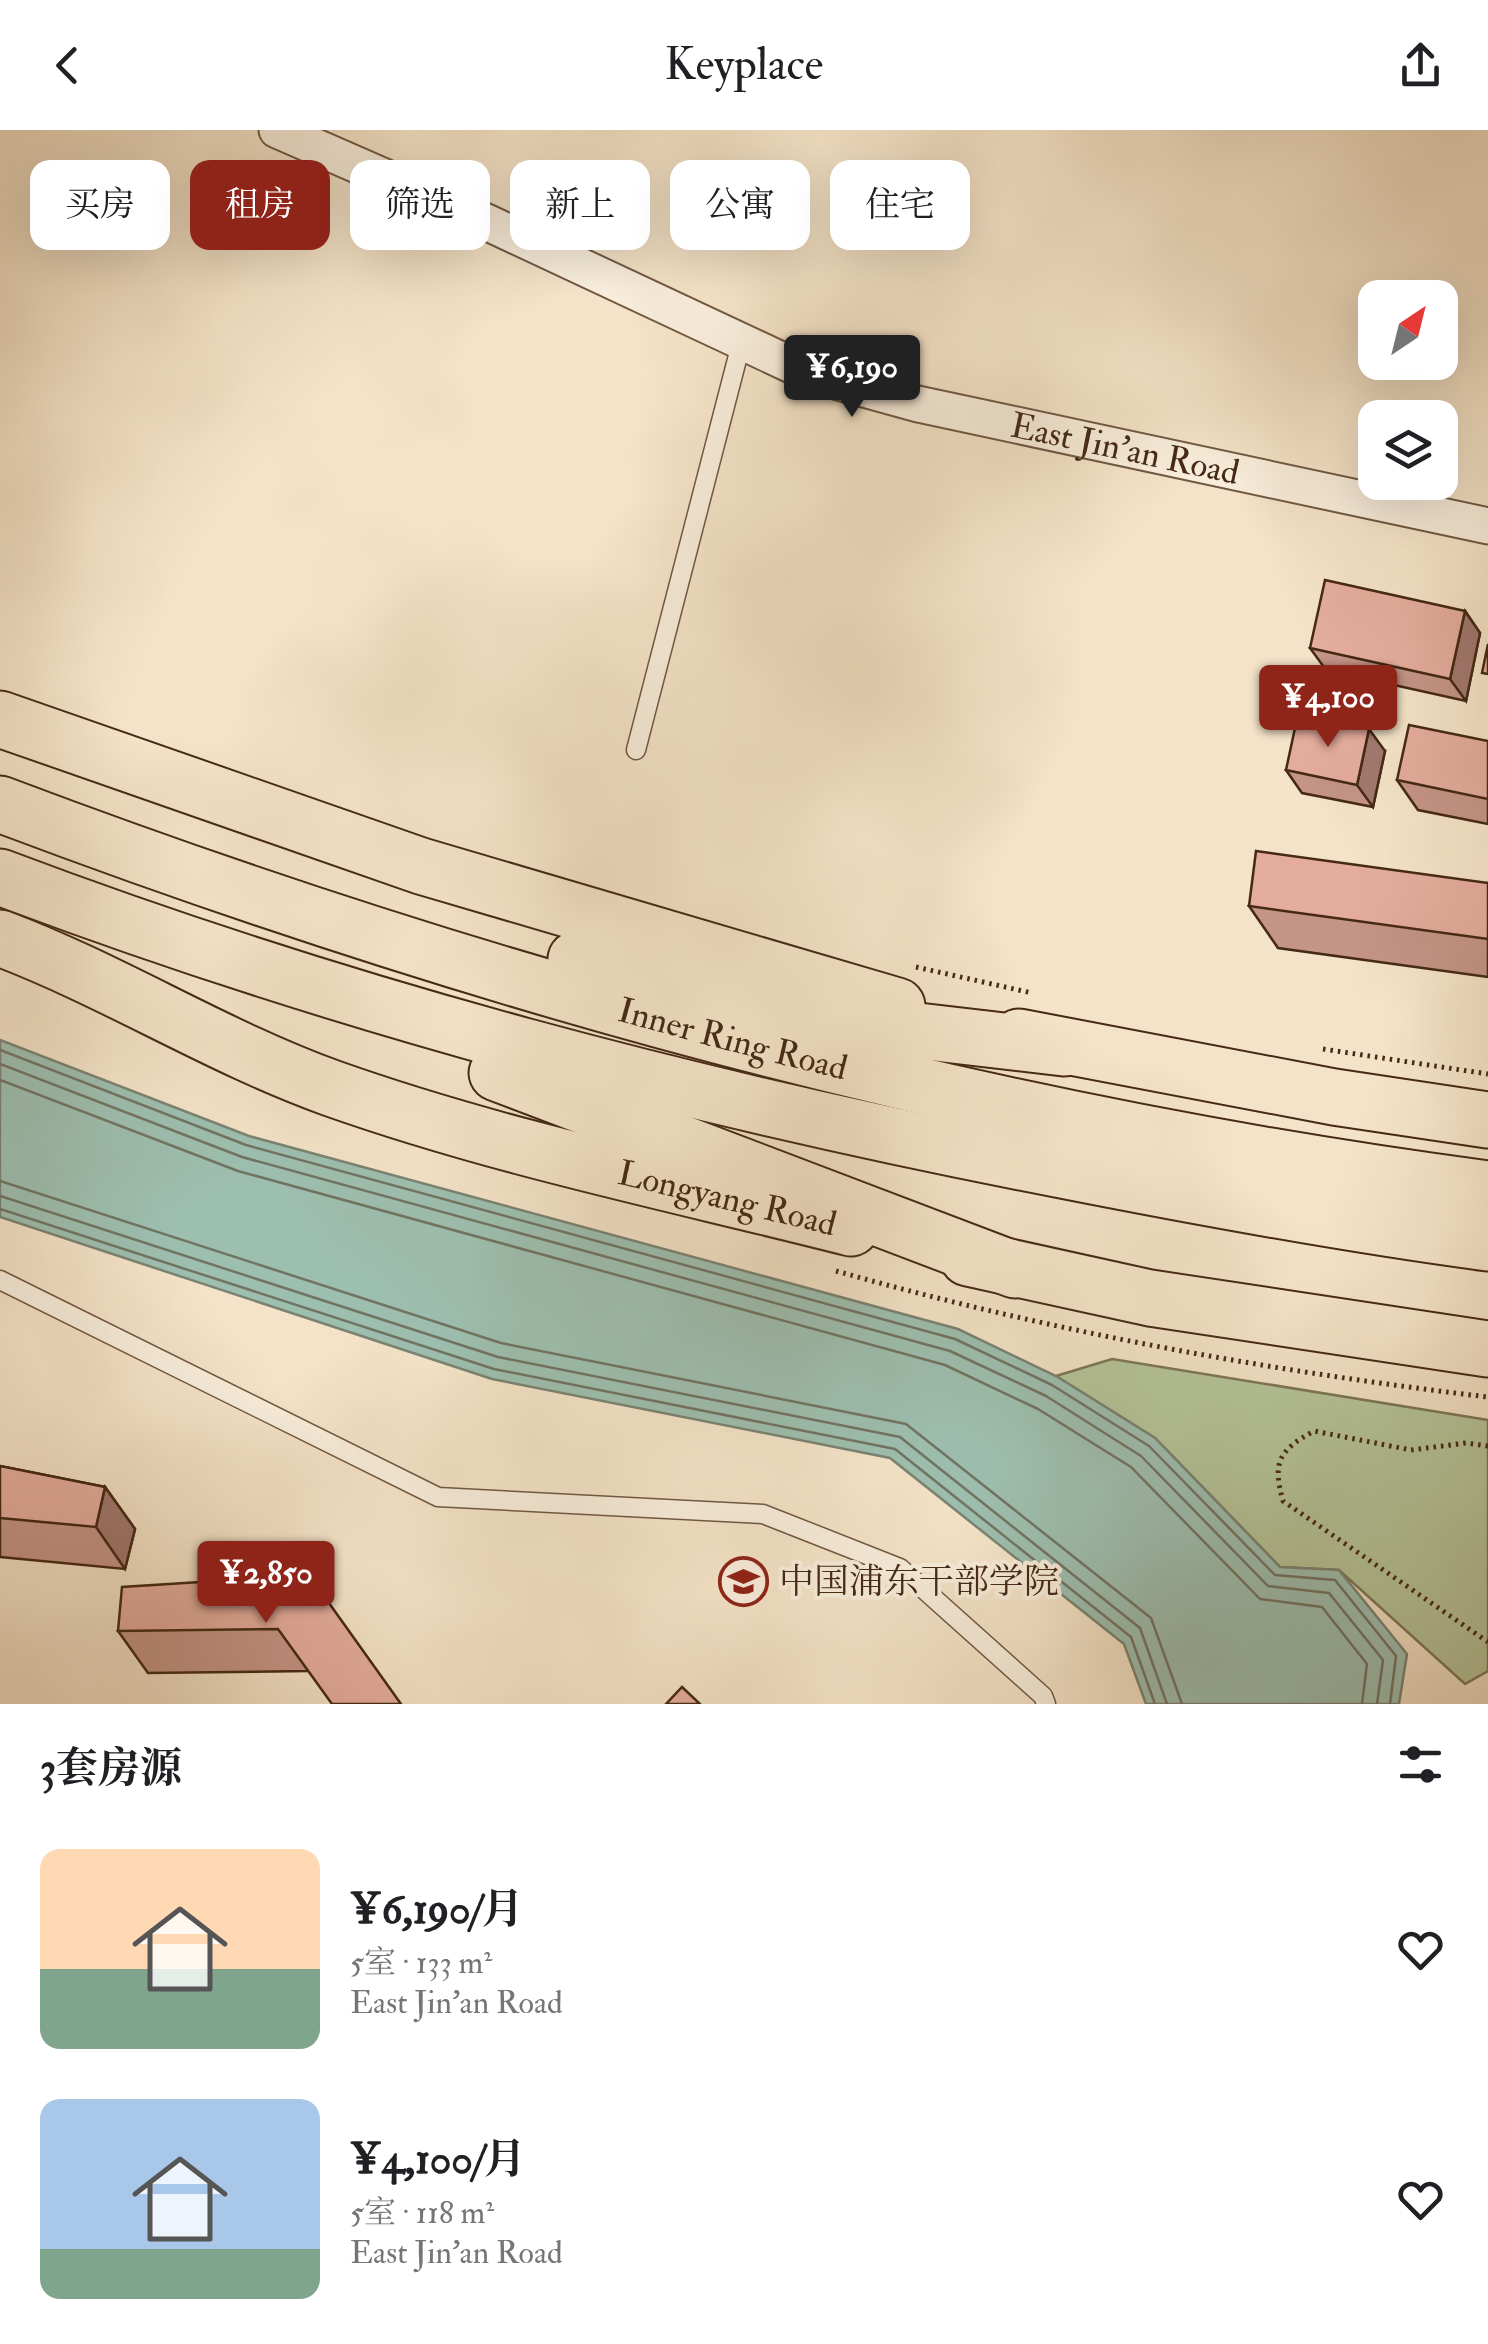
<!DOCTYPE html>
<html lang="zh">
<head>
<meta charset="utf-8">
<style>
  :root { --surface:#fff; --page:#f6f6f6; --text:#202124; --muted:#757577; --accent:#8f2418 }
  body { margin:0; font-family:"IM FELL Double Pica","Noto Serif SC",serif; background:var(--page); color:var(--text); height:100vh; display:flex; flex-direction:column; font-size:38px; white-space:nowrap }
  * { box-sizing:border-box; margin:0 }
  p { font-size:32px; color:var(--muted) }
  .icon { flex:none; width:55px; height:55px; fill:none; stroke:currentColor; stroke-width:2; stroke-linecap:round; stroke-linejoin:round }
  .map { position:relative; height:1574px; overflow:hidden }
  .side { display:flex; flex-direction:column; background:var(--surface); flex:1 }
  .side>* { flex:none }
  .hud { position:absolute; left:30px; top:30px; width:1430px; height:90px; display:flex; gap:20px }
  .needle { width:65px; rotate:35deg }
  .tools { position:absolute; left:1358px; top:150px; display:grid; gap:20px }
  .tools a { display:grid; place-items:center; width:100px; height:100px; border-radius:20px; background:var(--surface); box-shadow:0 10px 40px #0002; font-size:50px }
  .price { position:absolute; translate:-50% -85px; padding:0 22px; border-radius:10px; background:var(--accent); color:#fff; font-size:32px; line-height:65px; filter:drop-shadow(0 2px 5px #0008) }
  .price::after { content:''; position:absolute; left:50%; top:60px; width:30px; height:22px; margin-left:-15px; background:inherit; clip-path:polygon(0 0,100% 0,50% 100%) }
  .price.active { background:#222; color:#fff }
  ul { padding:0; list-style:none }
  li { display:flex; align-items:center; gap:30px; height:250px; padding:0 40px }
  li span { display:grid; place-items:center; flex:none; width:280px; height:200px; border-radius:20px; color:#555 }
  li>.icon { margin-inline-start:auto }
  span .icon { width:120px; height:120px; fill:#fffc; stroke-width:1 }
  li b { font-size:42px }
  h2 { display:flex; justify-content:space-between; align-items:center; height:120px; padding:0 40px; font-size:42px }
  .chip { padding:0 35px; border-radius:20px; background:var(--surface); box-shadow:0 10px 40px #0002; font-size:35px; line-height:90px }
  .chip.active { background:var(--accent); color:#fff }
  header { display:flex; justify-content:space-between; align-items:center; height:130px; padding:0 40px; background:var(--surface); font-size:45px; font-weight:600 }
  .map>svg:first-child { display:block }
  .green { fill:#b5c59a; stroke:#7d7758; stroke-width:2.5 }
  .water { fill:#9dbfb0; stroke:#7a8372; stroke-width:2.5 }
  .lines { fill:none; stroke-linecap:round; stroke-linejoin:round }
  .shore { stroke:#717462; stroke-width:2.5 }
  .service-casing { stroke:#715842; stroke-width:21 }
  .minor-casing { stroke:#715842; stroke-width:39 }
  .primary-casing { stroke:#452915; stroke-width:59 }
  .trunk-casing { stroke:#452915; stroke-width:59 }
  .path { stroke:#452915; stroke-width:5; stroke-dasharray:2.5 5; stroke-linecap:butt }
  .service { stroke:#f8eddb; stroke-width:18 }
  .minor { stroke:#f8eddb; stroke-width:35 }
  .primary { stroke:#f4e3c8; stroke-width:55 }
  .trunk { stroke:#f4e3c8; stroke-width:55 }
  .wall { fill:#c49487; stroke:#452915; stroke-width:2.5 }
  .shaded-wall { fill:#a0786e; stroke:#452915; stroke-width:2.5 }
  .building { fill:#e4ac9d; stroke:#452915; stroke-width:2.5 }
  .labels { text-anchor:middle; stroke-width:8; stroke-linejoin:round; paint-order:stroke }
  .street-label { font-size:35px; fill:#452915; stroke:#f8eddb }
  .poi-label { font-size:35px; fill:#452915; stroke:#f8eddb; text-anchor:start }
</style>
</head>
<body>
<header><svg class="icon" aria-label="back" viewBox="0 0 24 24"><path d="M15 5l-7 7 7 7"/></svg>Keyplace<svg class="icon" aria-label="share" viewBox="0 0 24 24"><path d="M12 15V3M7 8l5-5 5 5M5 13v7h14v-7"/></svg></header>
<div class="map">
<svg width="1488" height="1574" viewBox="0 0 1488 1574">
  <rect width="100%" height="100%" fill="#f4e3c8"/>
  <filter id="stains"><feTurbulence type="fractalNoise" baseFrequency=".002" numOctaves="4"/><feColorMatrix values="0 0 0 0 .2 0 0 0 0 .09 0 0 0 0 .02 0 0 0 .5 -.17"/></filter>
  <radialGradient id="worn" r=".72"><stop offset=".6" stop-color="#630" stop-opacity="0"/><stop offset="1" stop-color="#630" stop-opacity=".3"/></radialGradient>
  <polygon class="green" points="1112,1229 1488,1290 1488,1541 1465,1554 1339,1440 1280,1437 1155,1308 1056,1246"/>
  <polygon class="water" points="0,910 249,1006 958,1199 1056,1246 1155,1308 1280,1437 1339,1440 1407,1524 1399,1574 1146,1574 1124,1514 890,1328 492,1249 0,1087"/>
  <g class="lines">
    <g class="shore">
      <polyline points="0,920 246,1015 955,1209 1052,1255 1149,1316 1275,1445 1335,1450 1396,1526 1390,1574"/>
      <polyline points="0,934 242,1027 950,1221 1046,1266 1141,1326 1268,1456 1329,1463 1383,1530 1377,1574"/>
      <polyline points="0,950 238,1041 945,1235 1038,1279 1131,1337 1260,1469 1322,1477 1367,1534 1362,1574"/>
      <polyline points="0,1051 501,1213 906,1294 1151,1488 1182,1574"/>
      <polyline points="0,1066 498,1227 900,1307 1140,1498 1167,1574"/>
      <polyline points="0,1079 494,1239 895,1319 1131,1507 1155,1574"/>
    </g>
    <defs>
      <g id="service">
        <polyline points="636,620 741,214"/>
        <polyline points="0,1150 438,1367 763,1384 900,1438 1043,1566 1046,1574"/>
      </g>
      <g id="minor">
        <path id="s1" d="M277,0l190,83 346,162 105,29 570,122"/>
      </g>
      <g id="primary">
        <polyline points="0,589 421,736 897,876"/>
        <path id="s2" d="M0,808c114,43 217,109 331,150 169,60 347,96 520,140"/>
        <polyline points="1019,907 1334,967 1488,990"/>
        <polyline points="968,1128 1150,1168 1488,1219"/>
      </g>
      <g id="trunk">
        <path id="s3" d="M0,674c479,181 979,318 1488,385"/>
        <path d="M0,747c347,131 699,223 1062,293 142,28 283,54 426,73"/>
        <polyline points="576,829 901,899 1064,918"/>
        <polyline points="497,943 1015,1140"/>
      </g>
    </defs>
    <use href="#service" class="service-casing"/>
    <use href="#minor" class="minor-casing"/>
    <use href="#primary" class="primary-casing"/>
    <use href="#trunk" class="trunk-casing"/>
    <g class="path">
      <polyline points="916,837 1032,863"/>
      <polyline points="1323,919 1488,944"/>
      <path d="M836,1141c213,60 432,100 652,126"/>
      <path d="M1488,1316l-22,-3 -55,7 -97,-19c-35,19 -42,31 -31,70l205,141"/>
    </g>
    <use href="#service" class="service"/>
    <use href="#minor" class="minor"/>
    <use href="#primary" class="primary"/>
    <use href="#trunk" class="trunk"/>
  </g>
  <g class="wall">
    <polygon points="1465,481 1480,503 1466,571 1326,540 1310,518"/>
    <polygon points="1488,611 1488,694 1418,680 1397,650"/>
    <polygon points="1385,621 1373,677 1302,663 1286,640"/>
    <polygon points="1488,753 1488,847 1278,818 1249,776"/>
    <polygon points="0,1336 105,1357 135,1399 125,1439 0,1427"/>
    <polygon points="309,1445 308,1541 148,1543 118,1501"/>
  </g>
  <g class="shaded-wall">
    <polygon points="1465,481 1480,503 1466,571 1450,549"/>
    <polygon points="1369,599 1385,621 1373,677 1357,655"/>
    <polygon points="105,1357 135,1399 125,1439 96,1397"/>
  </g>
  <g class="building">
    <polygon points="1325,450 1465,481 1450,549 1310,518"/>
    <polygon points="1488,514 1488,544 1482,543"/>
    <polygon points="1298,584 1369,599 1357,655 1286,640"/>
    <polygon points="1409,595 1488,611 1488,669 1397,650"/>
    <polygon points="1256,721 1488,753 1488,809 1249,776"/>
    <polygon points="0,1336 105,1357 96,1397 0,1388"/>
    <polygon points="309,1445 401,1574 332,1574 278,1499 118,1501 122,1457"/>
    <polygon points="682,1557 700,1574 666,1574"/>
  </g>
  <defs>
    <symbol id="university-ring" viewBox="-11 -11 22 22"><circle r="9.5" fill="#f8eddb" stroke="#8f2418" stroke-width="1.5"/><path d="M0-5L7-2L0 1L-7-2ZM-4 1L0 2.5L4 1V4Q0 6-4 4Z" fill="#8f2418"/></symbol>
  </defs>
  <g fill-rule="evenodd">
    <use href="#university-ring" x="716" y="1424" width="55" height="55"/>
  </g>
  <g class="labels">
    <g class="street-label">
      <text dy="12" stroke="none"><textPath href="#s1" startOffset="910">East Jin'an Road</textPath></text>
      <text dy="12" stroke="none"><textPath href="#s3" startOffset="770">Inner Ring Road</textPath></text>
      <text dy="12" stroke="none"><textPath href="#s2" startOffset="775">Longyang Road</textPath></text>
    </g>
    <g class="poi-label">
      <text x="779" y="1463">中国浦东干部学院</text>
    </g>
  </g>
  <rect width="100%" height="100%" filter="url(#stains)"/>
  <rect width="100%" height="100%" fill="url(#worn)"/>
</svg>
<div class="tools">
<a><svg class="needle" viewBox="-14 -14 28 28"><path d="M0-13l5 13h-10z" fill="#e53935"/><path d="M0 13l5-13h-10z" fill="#757577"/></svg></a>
<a><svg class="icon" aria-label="layers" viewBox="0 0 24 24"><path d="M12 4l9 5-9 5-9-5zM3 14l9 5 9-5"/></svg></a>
</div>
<b class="price active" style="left:852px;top:290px">¥6,190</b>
<b class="price" style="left:1328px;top:620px">¥4,100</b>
<b class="price" style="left:266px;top:1496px">¥2,850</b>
<div class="hud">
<a class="chip">买房</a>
<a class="chip active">租房</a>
<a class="chip">筛选</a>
<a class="chip">新上</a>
<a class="chip">公寓</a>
<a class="chip">住宅</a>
</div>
</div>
<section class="side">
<h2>3套房源<svg class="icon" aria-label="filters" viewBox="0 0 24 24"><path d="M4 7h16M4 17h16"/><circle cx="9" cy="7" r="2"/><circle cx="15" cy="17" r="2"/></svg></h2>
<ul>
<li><span style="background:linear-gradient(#ffd9b3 60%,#7fa58c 0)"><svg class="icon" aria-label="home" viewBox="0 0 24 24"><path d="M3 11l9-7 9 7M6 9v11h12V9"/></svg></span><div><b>¥6,190/月</b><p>5室 · 133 m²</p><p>East Jin'an Road</p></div><svg class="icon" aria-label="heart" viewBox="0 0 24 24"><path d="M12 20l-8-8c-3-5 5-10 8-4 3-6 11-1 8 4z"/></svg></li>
<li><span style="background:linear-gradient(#a9c7e8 75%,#7fa58c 0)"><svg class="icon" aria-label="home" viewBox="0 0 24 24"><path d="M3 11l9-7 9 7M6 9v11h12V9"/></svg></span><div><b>¥4,100/月</b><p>5室 · 118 m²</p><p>East Jin'an Road</p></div><svg class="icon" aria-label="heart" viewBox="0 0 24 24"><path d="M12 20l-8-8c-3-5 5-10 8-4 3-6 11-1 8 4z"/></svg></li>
</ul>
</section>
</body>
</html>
